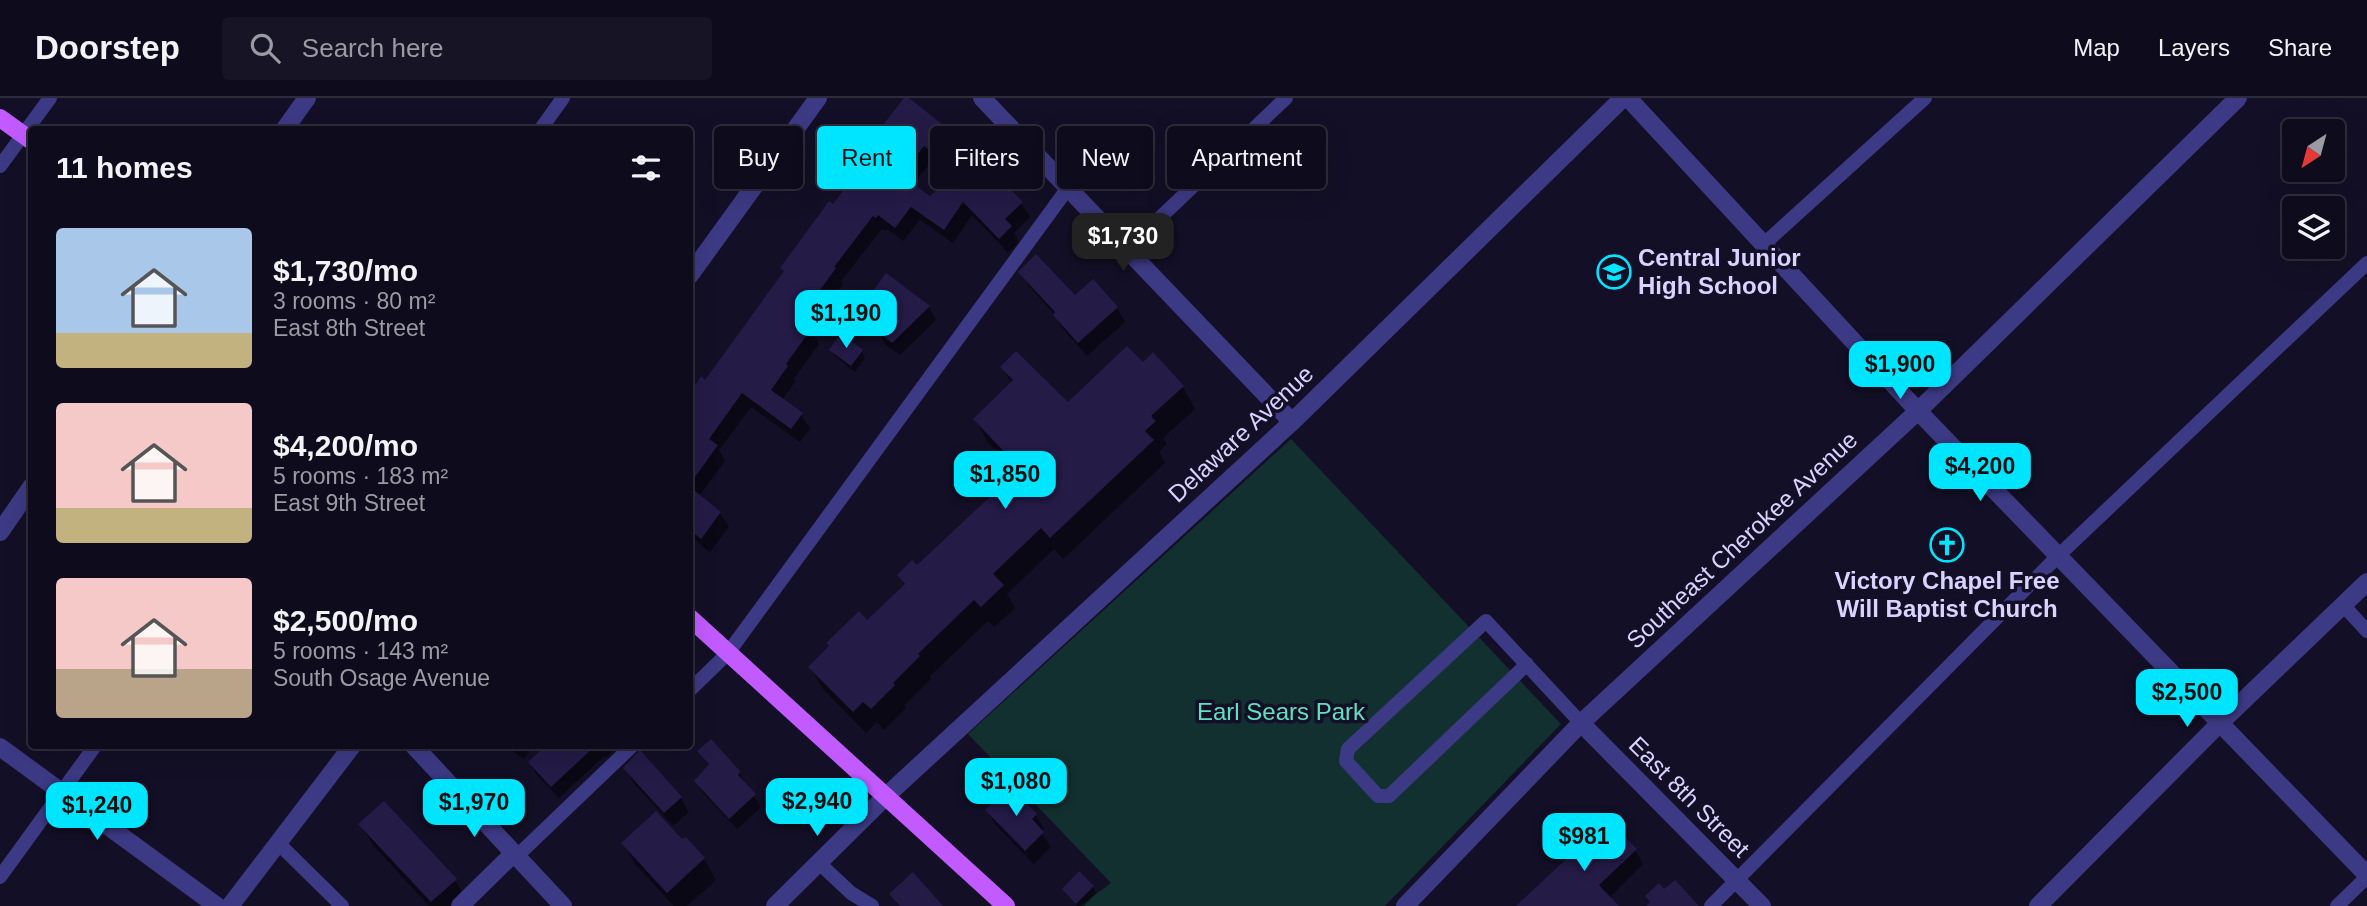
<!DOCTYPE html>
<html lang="en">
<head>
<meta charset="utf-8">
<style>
  :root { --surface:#0e0b1c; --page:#171425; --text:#f1f3f6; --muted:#9b9ba3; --line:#2e2b3b; --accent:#00e5ff }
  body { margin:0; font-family:Arial,sans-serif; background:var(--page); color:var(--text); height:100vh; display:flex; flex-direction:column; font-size:26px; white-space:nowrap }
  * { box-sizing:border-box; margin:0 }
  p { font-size:23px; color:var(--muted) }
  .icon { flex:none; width:38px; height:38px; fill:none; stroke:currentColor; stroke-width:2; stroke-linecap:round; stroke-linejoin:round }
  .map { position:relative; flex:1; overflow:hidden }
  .panel { position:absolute; left:28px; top:28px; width:665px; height:623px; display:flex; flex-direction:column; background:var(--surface); border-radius:7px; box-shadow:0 7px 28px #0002,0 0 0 2px var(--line) }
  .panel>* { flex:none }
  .banner { position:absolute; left:714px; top:28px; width:665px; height:63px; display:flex; gap:14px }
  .needle { width:46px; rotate:216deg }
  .tools { position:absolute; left:2282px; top:21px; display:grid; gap:14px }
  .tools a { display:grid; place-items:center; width:63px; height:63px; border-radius:7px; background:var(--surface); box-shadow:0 7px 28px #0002,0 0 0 2px var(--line); font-size:35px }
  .price { position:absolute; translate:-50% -60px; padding:0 16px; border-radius:14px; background:var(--accent); color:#111; font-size:23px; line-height:46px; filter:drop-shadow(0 2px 4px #0008) }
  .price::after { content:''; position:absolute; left:50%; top:42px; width:21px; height:16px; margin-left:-10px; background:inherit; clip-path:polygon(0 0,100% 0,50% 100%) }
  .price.current { background:#222; color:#fff }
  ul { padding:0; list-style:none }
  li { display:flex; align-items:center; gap:21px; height:175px; padding:0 28px }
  li span { display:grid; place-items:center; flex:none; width:196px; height:140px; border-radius:7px; color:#555 }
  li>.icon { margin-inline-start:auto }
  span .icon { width:84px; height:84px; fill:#fffc; stroke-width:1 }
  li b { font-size:30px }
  h2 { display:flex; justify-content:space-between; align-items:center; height:84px; padding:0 28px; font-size:30px }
  .pill { padding:0 24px; border-radius:7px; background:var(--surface); box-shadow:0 7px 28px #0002,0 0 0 2px var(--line); font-size:24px; line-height:63px }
  .pill.current { background:var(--accent); color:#111 }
  header { display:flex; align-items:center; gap:42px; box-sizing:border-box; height:98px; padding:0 35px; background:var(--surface); border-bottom:2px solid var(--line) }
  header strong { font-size:33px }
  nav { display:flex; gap:38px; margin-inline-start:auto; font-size:24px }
  .search { width:490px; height:63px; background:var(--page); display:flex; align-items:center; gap:18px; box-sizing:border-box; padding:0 24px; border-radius:7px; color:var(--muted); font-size:26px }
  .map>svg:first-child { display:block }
  .green { fill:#12302f }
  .shadow { fill:#0007; fill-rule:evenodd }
  .building { fill:#241b47; fill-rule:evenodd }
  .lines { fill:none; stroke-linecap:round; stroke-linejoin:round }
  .service { stroke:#3d3a85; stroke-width:14 }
  .minor { stroke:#3d3a85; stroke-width:18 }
  .tertiary { stroke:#3d3a85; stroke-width:18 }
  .primary { stroke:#c25bff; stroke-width:18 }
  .labels { text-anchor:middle; stroke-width:7; stroke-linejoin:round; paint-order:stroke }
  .poi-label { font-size:24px; font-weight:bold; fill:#d9d4ff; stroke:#130f26; text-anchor:start }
  .street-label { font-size:24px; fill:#d9d4ff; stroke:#130f26 }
  .park-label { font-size:24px; fill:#5fe0c0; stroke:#130f26 }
</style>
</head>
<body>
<header>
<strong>Doorstep</strong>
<div class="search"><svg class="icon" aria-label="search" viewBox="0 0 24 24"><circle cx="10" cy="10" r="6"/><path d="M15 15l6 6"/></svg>Search here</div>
<nav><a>Map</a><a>Layers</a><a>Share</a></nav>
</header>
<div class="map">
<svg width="2367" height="808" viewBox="0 0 2367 808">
  <rect width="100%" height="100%" fill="#130f26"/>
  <polygon class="green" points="1291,341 1561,626 1385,808 1080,808 1111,785 968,636"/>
  <g class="shadow">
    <path d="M907,0l63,50 8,14 -4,6 20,22 27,13 9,14 -16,16 5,9 -11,11 -36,-38 -19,28 -33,-23 -17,21 -16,-12 -2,2 -3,-2 -41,52 2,3 -33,45 9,15 -25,35 1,3 -13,18 19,14 9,15 -10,13 -49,-35 -32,43 6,11 -26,35 21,17 9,14 -19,25 -20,-16v-140l11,-17 5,3 79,-109 -3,-5 94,-117 -5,-8zM933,62l21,16 -24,22 -18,-13z"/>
    <polygon points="1021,174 1075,200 1093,184 1117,210 1125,224 1087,258 1063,231 1054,216 1029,188"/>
    <polygon points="867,205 929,209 936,222 900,257 885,246 878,233 884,225 874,218"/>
    <polygon points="831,252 862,253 865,260 855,274 835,258"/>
    <polygon points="1142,266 1183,289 1195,311 1163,340 1167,346 1159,354 1165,365 1063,461 1054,451 1007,496 1015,510 994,529 988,523 930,578 931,581 905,607 906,610 884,632 877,624 866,635 823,591 810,569 867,524 905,488 899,477 917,469 1010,383 1003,371 1009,365 987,343 975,321 1012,286 1002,269 1068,306"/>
    <polygon points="506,648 533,648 524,661"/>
    <polygon points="548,648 617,648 606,660 604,658 559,700 537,677 530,664"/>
    <polygon points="700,653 738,674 761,709 737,731 703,695 696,683 710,669"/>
    <polygon points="625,670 681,700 689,714 673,728 633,684"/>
    <polygon points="987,712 1036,717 1044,731 1041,734 1051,749 1034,766 995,726"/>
    <polygon points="361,726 455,782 467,803 462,808 429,808 373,747"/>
    <polygon points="681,743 704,761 716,782 687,808 674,808 635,766 623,745"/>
    <polygon points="1635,752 1643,766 1609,800 1518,808"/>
    <polygon points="1093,789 1096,795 1084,808 1078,808 1064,792"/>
  </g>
  <g class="building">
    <path d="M904,0h5l62,49 -7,9 30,31 8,-7 21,22 -18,17 7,7 -13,13 -36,-37 -19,28 -33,-23 -16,21 -17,-13 -2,3 -3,-2 -39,51 2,1 -37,51 13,9 -26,36 2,2 -17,24 32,23 -12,16 -49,-36 -33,46 9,6 -28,39v-91l11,-17 4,4 79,-109 -4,-3 49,-67 4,3 43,-56 -7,-5zM924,48l33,25 -27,25 -29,-21z"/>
    <polygon points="1036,156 1075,197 1093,181 1118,209 1078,245 1053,217 1055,214 1018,174"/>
    <polygon points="886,175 930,208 892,245 876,232 885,220 865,204"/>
    <polygon points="841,235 863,252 851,268 829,252"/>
    <polygon points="1127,248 1143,264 1153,254 1184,288 1151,318 1156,323 1145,333 1154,342 1050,440 1041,430 993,476 1004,487 981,509 974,502 918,556 920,558 893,585 895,587 871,611 863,604 853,614 808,569 829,548 826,545 859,513 867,522 905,486 897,477 912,462 917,467 1010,380 1001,370 1011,361 973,321 1013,282 1000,269 1016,253 1068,304"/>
    <polygon points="690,389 721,414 701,441 690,432"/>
    <polygon points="711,641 740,673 738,677 756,696 729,721 694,683 709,666 697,653"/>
    <polygon points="545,648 595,648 551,689 528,664"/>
    <polygon points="640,652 682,699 664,715 623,670"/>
    <polygon points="1010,688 1037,716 1032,721 1044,734 1025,753 985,712"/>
    <polygon points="384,703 457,781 431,804 358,726"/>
    <polygon points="656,713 682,741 686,739 705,760 667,795 621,745"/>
    <polygon points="1608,722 1637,751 1599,787 1619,808 1516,808"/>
    <polygon points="1079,773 1094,788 1076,806 1062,791"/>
    <polygon points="913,774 943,808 900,808 889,796"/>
    <polygon points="1675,782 1699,808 1646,808 1650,804 1645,798 1659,785 1664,791"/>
  </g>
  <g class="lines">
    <g class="service">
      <polyline points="540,32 563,0"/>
      <polyline points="0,68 50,0"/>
      <polyline points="1764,146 1925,0"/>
      <polyline points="1127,151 1286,0"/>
      <polyline points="2343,507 2367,533"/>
      <polyline points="1527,566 1389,698 1378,698 1346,663 1348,651 1486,523 1581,625"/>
      <polyline points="690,592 728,555 1068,90"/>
      <polyline points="278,745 342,808"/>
      <polyline points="517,758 632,648"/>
      <polyline points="819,765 851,795 872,808"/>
      <polyline points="0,779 95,648"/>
      <polyline points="1711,808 2058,458 2367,165"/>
      <polyline points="2337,808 2367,779"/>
    </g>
    <g class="minor">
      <polyline points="982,0 1292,324"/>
      <polyline points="1628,0 1918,313 2367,777"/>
      <polyline points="284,32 307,0"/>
      <polyline points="0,434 32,388"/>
      <polyline points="1581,625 1762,808"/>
      <polyline points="414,648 563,808"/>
      <polyline points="0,649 217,808"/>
      <polyline points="885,699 1292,324 1623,0"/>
      <polyline points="230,808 352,648"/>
      <polyline points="460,808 514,755"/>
      <polyline points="2038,808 2220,625 2367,484"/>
    </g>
    <g class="tertiary">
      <polyline points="690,177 818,0"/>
      <polyline points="775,808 885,699"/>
      <polyline points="1405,808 1581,625 1918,313 2238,0"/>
    </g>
    <g class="primary">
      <polyline points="0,20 32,43"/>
      <polyline points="690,520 1006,808"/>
    </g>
  </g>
  <defs>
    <symbol id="school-ring" viewBox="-11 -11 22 22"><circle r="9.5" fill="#130f26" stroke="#00e5ff" stroke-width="1.5"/><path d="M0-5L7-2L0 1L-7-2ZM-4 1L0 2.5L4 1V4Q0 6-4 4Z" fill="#00e5ff"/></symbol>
    <symbol id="church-ring" viewBox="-11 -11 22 22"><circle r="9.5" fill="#130f26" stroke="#00e5ff" stroke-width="1.5"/><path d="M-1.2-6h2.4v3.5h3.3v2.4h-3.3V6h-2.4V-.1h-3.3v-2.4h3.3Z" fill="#00e5ff"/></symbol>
  </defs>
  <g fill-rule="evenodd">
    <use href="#school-ring" x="1595" y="155" width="38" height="38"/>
    <use href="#church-ring" x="1928" y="428" width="38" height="38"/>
  </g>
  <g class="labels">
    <g class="poi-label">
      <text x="1638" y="168">Central Junior<tspan x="1638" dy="28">High School</tspan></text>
      <text x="1947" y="491" text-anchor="middle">Victory Chapel Free<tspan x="1947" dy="28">Will Baptist Church</tspan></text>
    </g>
    <g class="street-label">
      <text transform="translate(1241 336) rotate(-43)" y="8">Delaware Avenue</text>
      <text transform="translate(1742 442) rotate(-43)" y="8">Southeast Cherokee Avenue</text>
      <text transform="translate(1689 699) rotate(45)" y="8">East 8th Street</text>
    </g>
    <g class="park-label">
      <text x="1281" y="622">Earl Sears Park</text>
    </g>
  </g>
</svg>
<div class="tools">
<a><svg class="needle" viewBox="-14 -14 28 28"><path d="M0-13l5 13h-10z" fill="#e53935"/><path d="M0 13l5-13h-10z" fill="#9b9ba3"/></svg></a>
<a><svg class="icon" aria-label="layers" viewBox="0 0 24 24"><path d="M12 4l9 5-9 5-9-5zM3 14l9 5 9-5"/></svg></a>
</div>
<b class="price current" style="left:1123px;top:175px">$1,730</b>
<b class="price" style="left:846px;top:252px">$1,190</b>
<b class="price" style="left:1900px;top:303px">$1,900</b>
<b class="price" style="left:1980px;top:405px">$4,200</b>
<b class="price" style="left:1005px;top:413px">$1,850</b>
<b class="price" style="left:2187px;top:631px">$2,500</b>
<b class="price" style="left:1016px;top:720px">$1,080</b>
<b class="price" style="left:817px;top:740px">$2,940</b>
<b class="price" style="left:474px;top:741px">$1,970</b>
<b class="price" style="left:97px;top:744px">$1,240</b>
<b class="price" style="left:1584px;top:775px">$981</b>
<div class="banner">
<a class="pill">Buy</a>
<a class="pill current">Rent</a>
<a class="pill">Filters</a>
<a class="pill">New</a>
<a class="pill">Apartment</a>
</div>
<section class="panel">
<h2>11 homes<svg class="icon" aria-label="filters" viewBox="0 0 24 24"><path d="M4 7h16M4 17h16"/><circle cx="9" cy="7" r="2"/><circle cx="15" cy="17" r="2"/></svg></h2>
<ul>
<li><span style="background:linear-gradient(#a9c7e8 75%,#c2b280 0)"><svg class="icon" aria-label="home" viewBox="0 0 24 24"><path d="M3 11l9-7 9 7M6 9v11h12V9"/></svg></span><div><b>$1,730/mo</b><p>3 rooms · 80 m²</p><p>East 8th Street</p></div></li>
<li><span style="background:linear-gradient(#f6c9c9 75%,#c2b280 0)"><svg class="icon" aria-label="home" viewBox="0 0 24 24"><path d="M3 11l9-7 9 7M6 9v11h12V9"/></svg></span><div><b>$4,200/mo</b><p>5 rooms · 183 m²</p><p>East 9th Street</p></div></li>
<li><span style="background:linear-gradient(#f6c9c9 65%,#b9a48a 0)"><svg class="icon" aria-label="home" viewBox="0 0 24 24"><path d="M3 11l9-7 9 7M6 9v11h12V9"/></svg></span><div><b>$2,500/mo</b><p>5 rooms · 143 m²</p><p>South Osage Avenue</p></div></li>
</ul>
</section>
</div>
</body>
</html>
